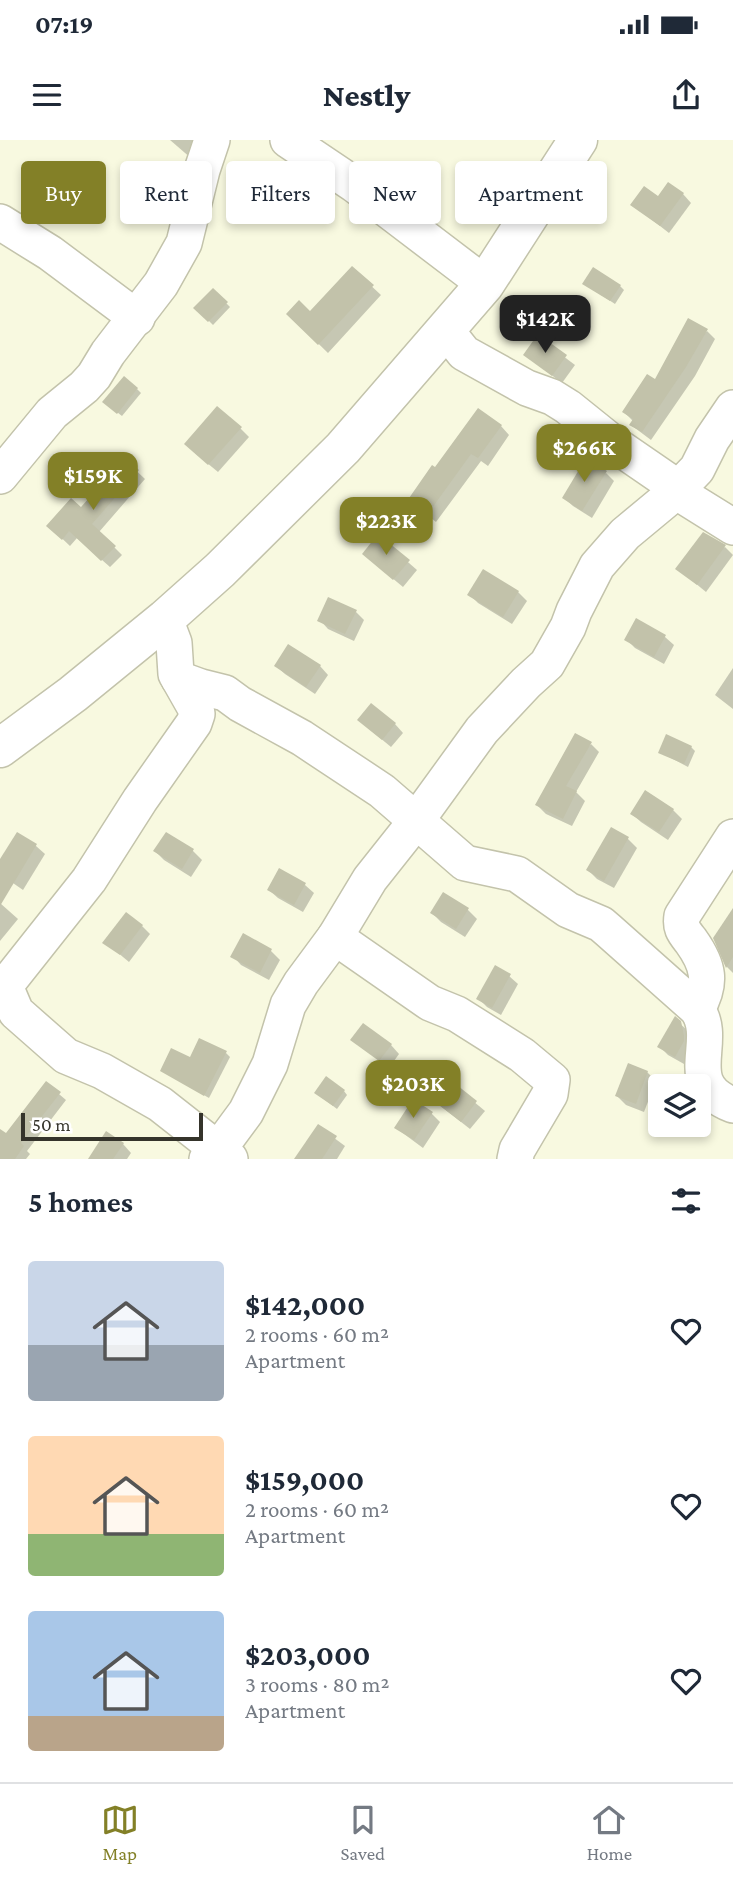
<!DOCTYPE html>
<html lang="en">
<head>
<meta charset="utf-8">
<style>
  :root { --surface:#fff; --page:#f6f6f7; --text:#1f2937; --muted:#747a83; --line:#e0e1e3; --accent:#838027 }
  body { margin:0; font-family:"Crimson Pro",serif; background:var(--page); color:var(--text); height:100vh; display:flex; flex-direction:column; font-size:26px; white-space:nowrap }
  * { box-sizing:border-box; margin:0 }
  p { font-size:23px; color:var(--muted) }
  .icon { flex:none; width:38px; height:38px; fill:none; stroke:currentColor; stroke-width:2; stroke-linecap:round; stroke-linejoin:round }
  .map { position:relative; height:1019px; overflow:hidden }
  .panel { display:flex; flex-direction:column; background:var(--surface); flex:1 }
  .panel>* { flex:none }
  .guide { position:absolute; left:21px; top:21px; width:691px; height:63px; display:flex; gap:14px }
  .tools { position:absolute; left:648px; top:934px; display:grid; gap:14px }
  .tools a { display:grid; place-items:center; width:63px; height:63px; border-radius:7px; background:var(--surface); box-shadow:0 4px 10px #0003; font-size:35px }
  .scale { position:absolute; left:21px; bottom:18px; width:182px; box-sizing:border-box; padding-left:7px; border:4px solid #35342b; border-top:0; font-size:19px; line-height:24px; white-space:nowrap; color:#35342b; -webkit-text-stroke:5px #fff; paint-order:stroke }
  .price { position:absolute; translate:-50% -60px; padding:0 16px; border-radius:14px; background:var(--accent); color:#fff; font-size:23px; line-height:46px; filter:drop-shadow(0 2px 4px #0008) }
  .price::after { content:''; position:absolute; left:50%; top:42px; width:21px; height:16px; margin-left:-10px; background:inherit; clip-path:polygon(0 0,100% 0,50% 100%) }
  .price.selected { background:#222; color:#fff }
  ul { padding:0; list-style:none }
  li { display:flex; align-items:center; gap:21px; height:175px; padding:0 28px }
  li span { display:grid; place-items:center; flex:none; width:196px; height:140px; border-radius:7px; color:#555 }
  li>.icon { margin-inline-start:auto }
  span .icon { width:84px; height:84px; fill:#fffc; stroke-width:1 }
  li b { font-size:30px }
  h2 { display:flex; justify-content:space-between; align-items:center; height:84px; padding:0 28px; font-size:30px }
  .tag { padding:0 24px; border-radius:7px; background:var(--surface); box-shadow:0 4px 10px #0003; font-size:24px; line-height:63px }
  .tag.selected { background:var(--accent); color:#fff }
  .status { display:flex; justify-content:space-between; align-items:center; height:49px; padding:0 35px; background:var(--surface); direction:ltr }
  .status svg { height:19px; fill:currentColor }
  header { display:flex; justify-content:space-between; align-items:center; height:91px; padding:0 28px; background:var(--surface); font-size:32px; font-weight:800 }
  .dock { display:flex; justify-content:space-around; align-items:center; height:98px; border-top:2px solid var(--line); background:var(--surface); font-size:19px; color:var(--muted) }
  .dock a { display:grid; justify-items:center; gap:4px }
  .dock .selected { color:var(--accent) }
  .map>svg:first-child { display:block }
  .shadow { fill:#0003 }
  .building { fill:#c2c2aa }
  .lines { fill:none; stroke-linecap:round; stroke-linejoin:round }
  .minor-casing { stroke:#c3c3ab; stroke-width:38 }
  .highway-casing { stroke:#c3c3ab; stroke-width:41 }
  .minor { stroke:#fff; stroke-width:35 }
  .highway { stroke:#fff; stroke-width:38 }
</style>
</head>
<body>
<div class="status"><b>07:19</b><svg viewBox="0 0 49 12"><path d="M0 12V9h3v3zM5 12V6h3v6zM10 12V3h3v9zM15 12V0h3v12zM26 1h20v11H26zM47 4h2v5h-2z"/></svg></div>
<header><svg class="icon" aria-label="menu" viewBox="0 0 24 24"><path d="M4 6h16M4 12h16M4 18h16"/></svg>Nestly<svg class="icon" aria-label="share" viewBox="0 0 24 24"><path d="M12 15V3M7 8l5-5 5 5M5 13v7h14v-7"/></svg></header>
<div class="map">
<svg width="733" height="1019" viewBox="0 0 733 1019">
  <rect width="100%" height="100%" fill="#f8f9e0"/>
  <g class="shadow">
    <polygon points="170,0 201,0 192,19"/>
    <polygon points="683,54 691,63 669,93 633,65"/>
    <polygon points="352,128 381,155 328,213 288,174 310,173"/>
    <polygon points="620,146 624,150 615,164 589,147"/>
    <polygon points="213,150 230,167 213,185 196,168"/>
    <polygon points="707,191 715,199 695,236 651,300 631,285 633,281 624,272"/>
    <polygon points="538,197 575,225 562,243 525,215"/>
    <polygon points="137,249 141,253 122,276 109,266"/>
    <polygon points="501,286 509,295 488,326 481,321 436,382 409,360 436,330"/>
    <polygon points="240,288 249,297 218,332 195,313"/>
    <polygon points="125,320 145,339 99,392 122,415 110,427 77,398 70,406 49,386 81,370"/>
    <polygon points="606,333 614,341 592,378 573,366 564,358"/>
    <polygon points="378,396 417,430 403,447 373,422"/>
    <polygon points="725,407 733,415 706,452 678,429"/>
    <polygon points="518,452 527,461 512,484 478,463 470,455"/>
    <polygon points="356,472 364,480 354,501 328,489 320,480"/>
    <polygon points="637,481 665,497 674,505 664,524 635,508 627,500"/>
    <polygon points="276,526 320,526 328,535 315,554 285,534"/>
    <polygon points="733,528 733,569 715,555"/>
    <polygon points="395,584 403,593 391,607 368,588"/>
    <polygon points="591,604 599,612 576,652 585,661 572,686 546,674 537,665"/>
    <polygon points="691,607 695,611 688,627 660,612"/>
    <polygon points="645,653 673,670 682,679 668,700 641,682 632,674"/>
    <polygon points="612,689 628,699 637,708 614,748 597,739 588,730"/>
    <polygon points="17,694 36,706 45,714 23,750 0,734 0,722"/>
    <polygon points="166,694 193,711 202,720 191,737 164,720 155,711"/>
    <polygon points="305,745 314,753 303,772 278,758 269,750"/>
    <polygon points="444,755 468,770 477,779 465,797 441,782 432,773"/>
    <polygon points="0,763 18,779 0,801"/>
    <polygon points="142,786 150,794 129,822 105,802"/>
    <polygon points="733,795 733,833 727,827 715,798"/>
    <polygon points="244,796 271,811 280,820 269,840 241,825 233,816"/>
    <polygon points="509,836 518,844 501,875 487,867 478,858"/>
    <polygon points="675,879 689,892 692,910 684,924 668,915 659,906"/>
    <polygon points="353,900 391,905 399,914 389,928"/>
    <polygon points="226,913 230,917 209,958 162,931"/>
    <polygon points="647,932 656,941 644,972 626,965 617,956"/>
    <polygon points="448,940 485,971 470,989 442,967"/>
    <polygon points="46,943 66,960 27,1011 30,1014 26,1019 0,1019 0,1005"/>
    <polygon points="344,951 347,955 337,969 320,956"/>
    <polygon points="431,973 440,982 423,1008 396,988"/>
    <polygon points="318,986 345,1006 337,1019 298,1019"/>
    <polygon points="123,1004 131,1013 127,1019 91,1019"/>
  </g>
  <g class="building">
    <polygon points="668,42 684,53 660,86 630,65 644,46 658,56"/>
    <polygon points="352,126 374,145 318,205 286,174 299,160 310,171"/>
    <polygon points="593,127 621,145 610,161 582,144"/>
    <polygon points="213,148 228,162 208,182 193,168"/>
    <polygon points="688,178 708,189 686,227 642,292 629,285 633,279 622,272 647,234 655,239"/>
    <polygon points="538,194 567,215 552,236 523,215"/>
    <polygon points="124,236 138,248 117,274 102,262"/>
    <polygon points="217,266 242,287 208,325 184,304"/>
    <polygon points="478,268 502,285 478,318 471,314 427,375 407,361 432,325 435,327"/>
    <polygon points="125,318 139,330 92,384 116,406 101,421 69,391 62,400 46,386 71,358 81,367"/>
    <polygon points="586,318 607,331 582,371 562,358"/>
    <polygon points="703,392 726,405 697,445 675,429"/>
    <polygon points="378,394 410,420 393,440 362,414"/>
    <polygon points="483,429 519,451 503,477 467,455"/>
    <polygon points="328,457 357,470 345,494 317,481"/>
    <polygon points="636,478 666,495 654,517 624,500"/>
    <polygon points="288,504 321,525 306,547 274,526"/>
    <polygon points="371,563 396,583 382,600 357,580"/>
    <polygon points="575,593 592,602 566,646 577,651 563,679 535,665"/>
    <polygon points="666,594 692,606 684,624 658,613"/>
    <polygon points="645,650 674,669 659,692 630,674"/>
    <polygon points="611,687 629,697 604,741 586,730"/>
    <polygon points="17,692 37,704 0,766 0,719"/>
    <polygon points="166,692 194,709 182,729 153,711"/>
    <polygon points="279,728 306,743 294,765 267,750"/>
    <polygon points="443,752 469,768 456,789 430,773"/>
    <polygon points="733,768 733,817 726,828 713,798"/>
    <polygon points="126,772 143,785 120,815 102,803"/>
    <polygon points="243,793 272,809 260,833 230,817"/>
    <polygon points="495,825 511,834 492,868 476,859"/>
    <polygon points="675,876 681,881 684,896 684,901 675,917 657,907"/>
    <polygon points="363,883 392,904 379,921 350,900"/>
    <polygon points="199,898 227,911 204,956 160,931 171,908 190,917"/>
    <polygon points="628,923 648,931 636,964 615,956"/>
    <polygon points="326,936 345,950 333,966 314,953"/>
    <polygon points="448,938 477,961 461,982 431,959"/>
    <polygon points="46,941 61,952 21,1003 24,1006 15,1019 0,1019 0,989 6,993"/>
    <polygon points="413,959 433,972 414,1000 394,988"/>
    <polygon points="318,984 337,996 322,1019 294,1019"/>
    <polygon points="106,991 124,1003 113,1019 88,1019"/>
  </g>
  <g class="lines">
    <defs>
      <g id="minor">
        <polyline points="288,0 355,45 485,144"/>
        <polyline points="0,82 50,113 137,178"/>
        <polyline points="445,189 464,213 527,248 552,257 568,267 614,304 678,348 685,357 733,387"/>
        <polyline points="0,336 52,273 84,247 94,236 108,213 161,144 184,103 202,30 212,0"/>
        <path d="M165,479l9,24 2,31 3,5 22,8 24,6 15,11 62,34 80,53 83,72 52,11 51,36 33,14 7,6 89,79c23,33 -19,75 36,96"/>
        <polyline points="335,797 430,863 457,874 522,915 552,940 550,954 517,1010 515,1019"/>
        <polyline points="0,842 5,846 16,872 66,916 102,931 160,964 230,1019"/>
        <polyline points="5,846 89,740 140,660 194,583 197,574 196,569 179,539"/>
        <path d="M697,869c15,-26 12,-43 -6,-68 -7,-9 -11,-13 -9,-25l51,-79"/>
        <polyline points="207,1019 218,1010 246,972 270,924 288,865 301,843 335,797 370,739 416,681 482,590 526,543 547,524 568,487 574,471 597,426 625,394 672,355 697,329 712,299 733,268"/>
      </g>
      <polyline id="highway" points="0,608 73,554 165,479 220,430 343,308 485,144 578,0"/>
    </defs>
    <use href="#minor" class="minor-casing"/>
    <use href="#highway" class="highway-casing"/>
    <use href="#minor" class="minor"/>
    <use href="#highway" class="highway"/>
  </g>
</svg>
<div class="tools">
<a><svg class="icon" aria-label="layers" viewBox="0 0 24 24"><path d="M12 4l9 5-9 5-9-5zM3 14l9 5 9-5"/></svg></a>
</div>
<div class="scale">50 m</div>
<b class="price selected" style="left:545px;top:215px">$142K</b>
<b class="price" style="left:584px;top:344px">$266K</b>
<b class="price" style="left:93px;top:372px">$159K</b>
<b class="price" style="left:386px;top:417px">$223K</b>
<b class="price" style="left:413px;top:980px">$203K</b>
<div class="guide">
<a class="tag selected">Buy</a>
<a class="tag">Rent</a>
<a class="tag">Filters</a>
<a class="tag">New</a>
<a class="tag">Apartment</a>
</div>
</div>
<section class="panel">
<h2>5 homes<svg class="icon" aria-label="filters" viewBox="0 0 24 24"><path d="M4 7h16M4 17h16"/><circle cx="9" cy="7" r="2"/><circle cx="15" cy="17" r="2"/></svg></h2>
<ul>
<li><span style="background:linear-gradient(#c9d6e8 60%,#9aa5b1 0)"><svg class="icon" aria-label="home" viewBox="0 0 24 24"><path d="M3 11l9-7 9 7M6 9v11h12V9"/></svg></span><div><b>$142,000</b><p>2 rooms · 60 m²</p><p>Apartment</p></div><svg class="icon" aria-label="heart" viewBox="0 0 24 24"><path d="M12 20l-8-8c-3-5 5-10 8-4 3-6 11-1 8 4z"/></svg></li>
<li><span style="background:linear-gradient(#ffd9b3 70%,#8fb573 0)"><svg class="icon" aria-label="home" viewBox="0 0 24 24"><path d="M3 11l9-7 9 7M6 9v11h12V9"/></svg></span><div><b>$159,000</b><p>2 rooms · 60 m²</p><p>Apartment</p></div><svg class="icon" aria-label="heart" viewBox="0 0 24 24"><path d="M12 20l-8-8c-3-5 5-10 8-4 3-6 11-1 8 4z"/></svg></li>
<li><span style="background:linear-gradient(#a9c7e8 75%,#b9a48a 0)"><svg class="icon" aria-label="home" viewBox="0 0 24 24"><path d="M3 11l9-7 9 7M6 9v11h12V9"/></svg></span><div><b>$203,000</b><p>3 rooms · 80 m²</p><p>Apartment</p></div><svg class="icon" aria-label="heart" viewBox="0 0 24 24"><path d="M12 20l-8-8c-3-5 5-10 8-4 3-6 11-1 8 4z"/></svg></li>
</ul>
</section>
<nav class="dock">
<a class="selected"><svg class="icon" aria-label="map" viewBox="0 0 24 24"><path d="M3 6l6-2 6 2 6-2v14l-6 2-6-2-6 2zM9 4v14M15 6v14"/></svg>Map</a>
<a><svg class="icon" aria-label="saved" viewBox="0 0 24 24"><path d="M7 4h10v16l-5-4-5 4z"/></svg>Saved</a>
<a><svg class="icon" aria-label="home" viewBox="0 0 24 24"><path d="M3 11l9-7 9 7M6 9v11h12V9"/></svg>Home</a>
</nav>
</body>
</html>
